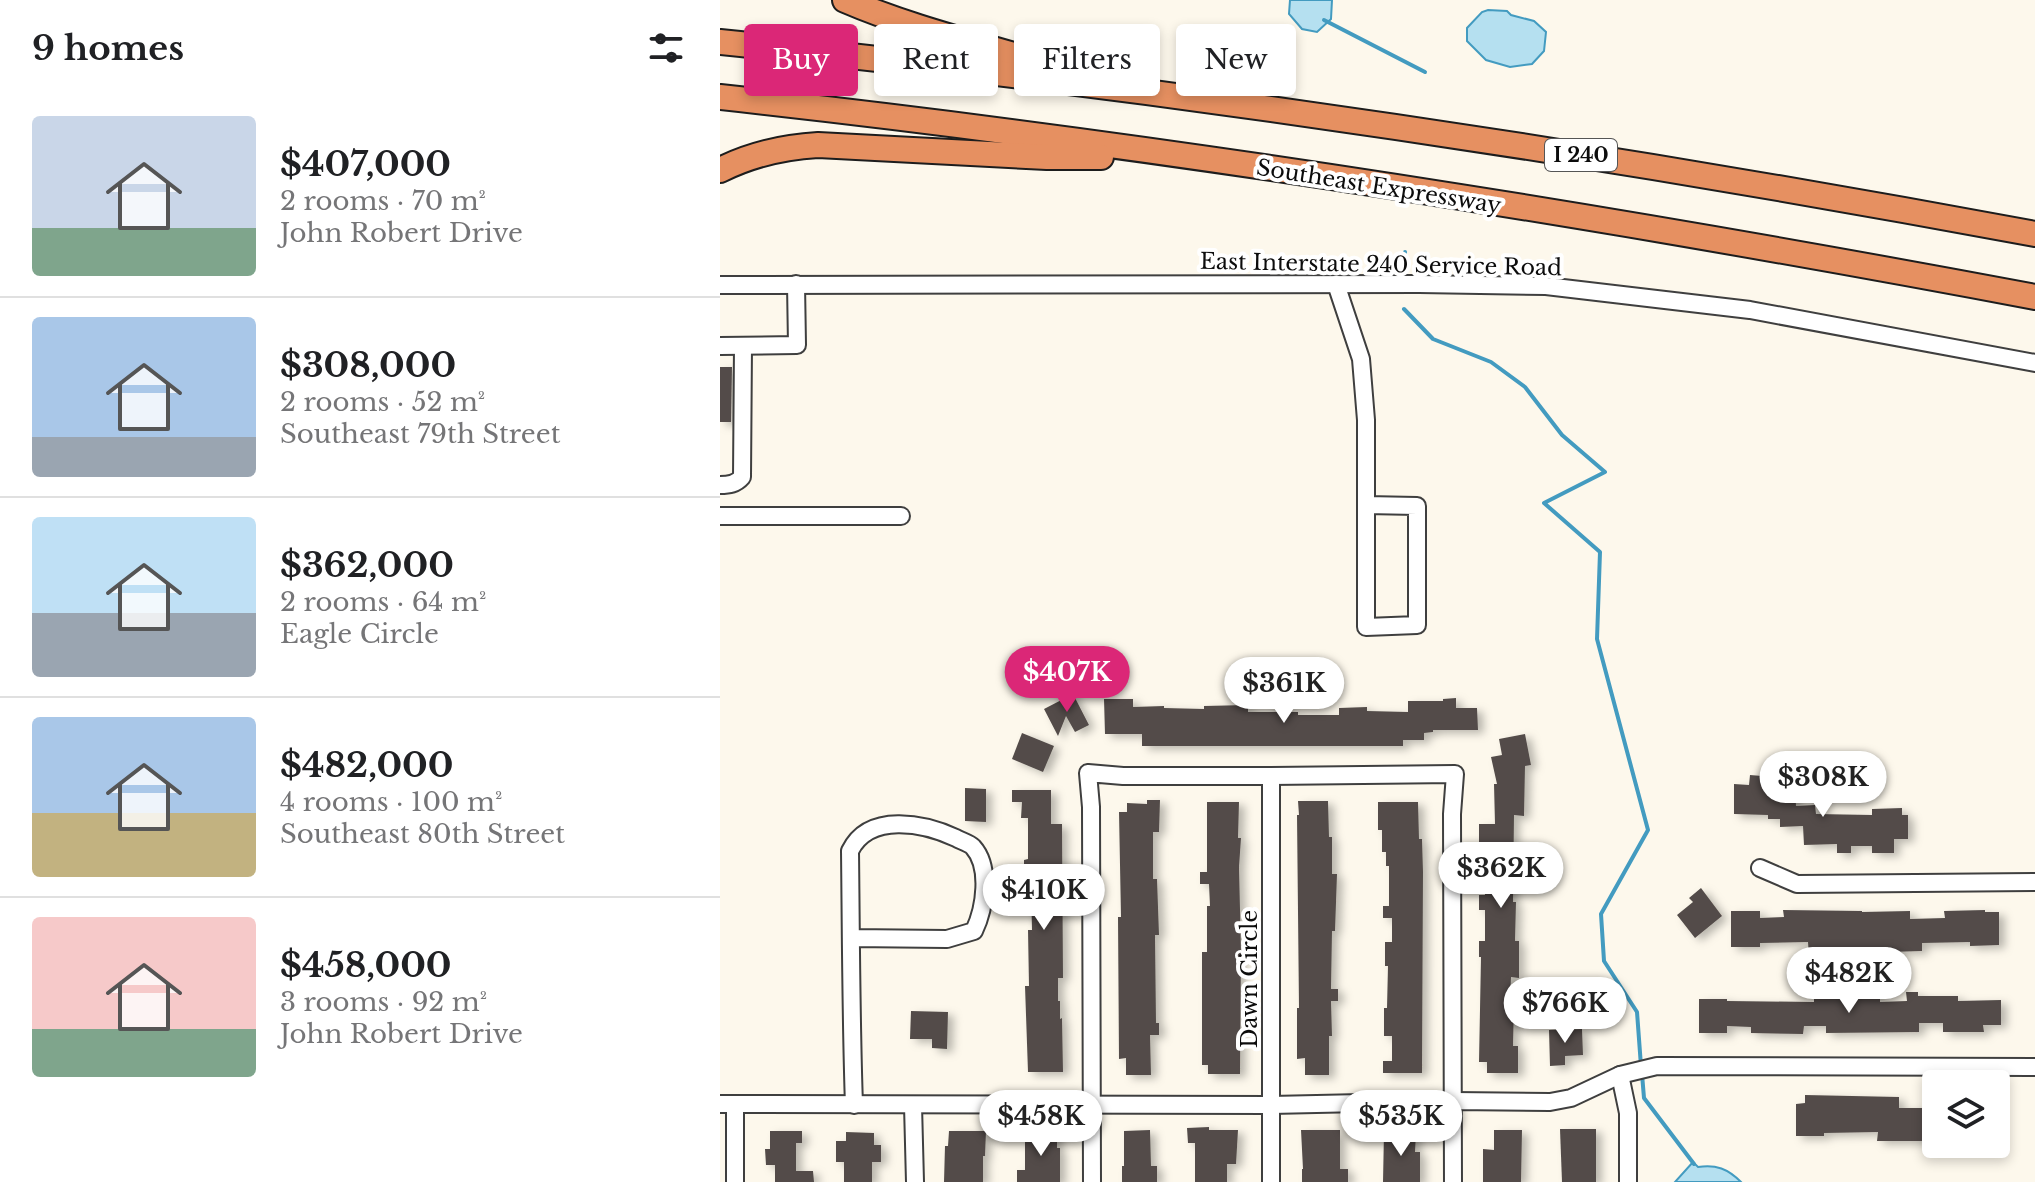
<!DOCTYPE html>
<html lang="en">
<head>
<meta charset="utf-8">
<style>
  :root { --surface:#fff; --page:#f6f6f6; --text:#202124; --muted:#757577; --line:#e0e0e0; --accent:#db2777 }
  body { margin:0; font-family:"Libre Baskerville",serif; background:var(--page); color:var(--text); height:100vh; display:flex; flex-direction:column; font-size:30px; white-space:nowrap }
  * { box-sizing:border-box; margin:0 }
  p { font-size:26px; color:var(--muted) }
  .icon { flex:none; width:44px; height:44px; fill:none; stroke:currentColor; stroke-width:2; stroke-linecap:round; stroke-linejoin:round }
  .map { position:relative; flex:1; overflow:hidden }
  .drawer { display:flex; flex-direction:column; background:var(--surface); width:720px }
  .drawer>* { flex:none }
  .banner { position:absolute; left:24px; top:24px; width:760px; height:72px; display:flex; gap:16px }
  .buttons { position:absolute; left:1202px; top:1070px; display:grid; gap:16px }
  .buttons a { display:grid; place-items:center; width:88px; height:88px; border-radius:8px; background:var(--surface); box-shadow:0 4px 12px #0003; font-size:40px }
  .price { position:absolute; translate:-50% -68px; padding:0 18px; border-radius:28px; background:#fff; color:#222; font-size:26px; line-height:52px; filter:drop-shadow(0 2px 4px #0008) }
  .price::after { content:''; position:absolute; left:50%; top:48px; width:24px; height:18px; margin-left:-12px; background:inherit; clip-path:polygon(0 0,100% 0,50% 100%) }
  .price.active { background:var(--accent); color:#fff }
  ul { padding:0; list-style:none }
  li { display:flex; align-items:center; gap:24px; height:200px; padding:0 32px }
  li+li { border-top:2px solid var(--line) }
  li span { display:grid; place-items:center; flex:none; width:224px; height:160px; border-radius:8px; color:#555 }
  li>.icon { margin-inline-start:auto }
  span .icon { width:96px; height:96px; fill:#fffc; stroke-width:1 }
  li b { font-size:34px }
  h2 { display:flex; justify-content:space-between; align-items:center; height:96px; padding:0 32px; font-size:34px }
  .pill { padding:0 28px; border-radius:8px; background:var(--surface); box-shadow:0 4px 12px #0003; font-size:28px; line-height:72px }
  .pill.active { background:var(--accent); color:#fff }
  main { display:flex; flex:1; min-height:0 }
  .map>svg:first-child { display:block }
  .water { fill:#b5e0f0; stroke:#439bc0; stroke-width:2 }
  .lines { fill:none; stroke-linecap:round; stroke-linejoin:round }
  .stream { stroke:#439bc0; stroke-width:4 }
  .building { fill:#534c49; filter:url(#shadow) }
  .minor-casing { stroke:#3f3f3f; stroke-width:20 }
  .highway-casing { stroke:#1d1d1d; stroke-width:28 }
  .minor { stroke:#fff; stroke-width:16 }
  .highway { stroke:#e69061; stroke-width:24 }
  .labels { text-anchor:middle; stroke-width:8; stroke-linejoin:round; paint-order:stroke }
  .shield { fill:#fff; stroke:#555; stroke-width:2 }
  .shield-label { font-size:20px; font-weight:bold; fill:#0c0c0c }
  .street-label { font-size:22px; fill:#0c0c0c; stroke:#fff }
</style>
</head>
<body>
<main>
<section class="drawer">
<h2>9 homes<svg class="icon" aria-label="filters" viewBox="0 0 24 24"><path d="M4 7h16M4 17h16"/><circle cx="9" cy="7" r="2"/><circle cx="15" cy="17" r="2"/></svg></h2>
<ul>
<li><span style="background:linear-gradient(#c9d6e8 70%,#7fa58c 0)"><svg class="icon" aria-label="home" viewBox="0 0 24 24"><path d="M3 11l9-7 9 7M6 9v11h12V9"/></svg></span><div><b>$407,000</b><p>2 rooms · 70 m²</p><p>John Robert Drive</p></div></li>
<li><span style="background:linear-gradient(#a9c7e8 75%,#9aa5b1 0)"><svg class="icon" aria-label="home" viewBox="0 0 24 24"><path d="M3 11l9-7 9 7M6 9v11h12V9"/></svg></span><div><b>$308,000</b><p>2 rooms · 52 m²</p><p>Southeast 79th Street</p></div></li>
<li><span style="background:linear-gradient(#bfe0f5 60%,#9aa5b1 0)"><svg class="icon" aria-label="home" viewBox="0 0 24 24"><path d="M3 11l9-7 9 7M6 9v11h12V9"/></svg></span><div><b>$362,000</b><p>2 rooms · 64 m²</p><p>Eagle Circle</p></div></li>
<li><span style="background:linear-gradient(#a9c7e8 60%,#c2b280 0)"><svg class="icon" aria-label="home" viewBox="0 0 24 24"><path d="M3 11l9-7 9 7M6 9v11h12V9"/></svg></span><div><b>$482,000</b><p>4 rooms · 100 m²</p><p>Southeast 80th Street</p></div></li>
<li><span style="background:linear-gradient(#f6c9c9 70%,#7fa58c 0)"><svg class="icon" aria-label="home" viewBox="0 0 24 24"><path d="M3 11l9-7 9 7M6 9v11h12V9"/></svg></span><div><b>$458,000</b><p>3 rooms · 92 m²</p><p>John Robert Drive</p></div></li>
</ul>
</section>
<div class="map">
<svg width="1315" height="1182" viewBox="0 0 1315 1182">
  <defs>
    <filter id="shadow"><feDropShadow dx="6" dy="3.5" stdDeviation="4" flood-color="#0004"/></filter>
  </defs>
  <rect width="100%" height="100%" fill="#fdf8ec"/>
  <g class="water">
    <polygon points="570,0 612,0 611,19 597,32 582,29 569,14"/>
    <polygon points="768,10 787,11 791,15 814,21 826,32 824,51 812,64 790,67 766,60 747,41 747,28 762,12"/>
    <path d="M973,1162l5,5c18,-3 30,2 43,15h-66z"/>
  </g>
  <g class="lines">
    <g class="stream">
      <polyline points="604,20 705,72"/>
      <polyline points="683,270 685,252"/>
      <polyline points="684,309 713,339 771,362 805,387 842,435 885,472 824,503 880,552 877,639 928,830 881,914 884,961 917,1012 921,1066"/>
      <polyline points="922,1074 924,1098 974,1164"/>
    </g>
  </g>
  <g class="building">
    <polygon points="0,367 12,367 11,422 0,422"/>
    <polygon points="353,694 369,725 355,732 346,716 338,736 324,709"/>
    <polygon points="736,698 736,708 757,708 758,730 713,730 713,732 704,733 704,740 683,740 683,746 422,746 422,734 385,734 384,699 413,699 413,707 444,706 444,708 484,709 484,706 528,705 528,712 578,712 578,715 619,715 619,708 647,707 647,711 688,712 688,701 723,701 723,699"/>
    <polygon points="302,733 334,746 323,772 292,759"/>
    <polygon points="805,734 811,765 805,766 804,816 794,815 793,902 796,902 795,941 799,941 799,978 791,977 790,1003 794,1003 793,1046 798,1046 798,1073 767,1073 767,1062 759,1062 761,957 759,957 759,941 765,941 765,910 759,910 759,895 765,895 764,873 759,873 759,824 775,824 774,784 777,784 771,757 782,755 779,739"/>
    <polygon points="1030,775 1042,776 1042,789 1075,788 1076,806 1095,805 1096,814 1152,815 1152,809 1182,808 1182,815 1188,815 1188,839 1174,839 1174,853 1152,853 1152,846 1131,846 1131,853 1117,853 1117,844 1084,845 1083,826 1060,827 1060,819 1048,819 1048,815 1014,814 1014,784 1029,785"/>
    <polygon points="245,788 266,789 266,822 245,821"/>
    <polygon points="292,790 331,790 331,824 342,824 343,978 338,978 338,1001 340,1001 340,1019 342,1018 343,1072 308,1072 305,986 309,986 308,930 312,930 311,887 304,887 304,860 308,859 308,818 301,818 302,802 292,802"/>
    <polygon points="427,800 440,800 439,832 433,832 433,879 437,879 439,935 435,935 436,1023 439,1023 439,1035 430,1035 431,1075 406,1075 406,1058 399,1059 398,917 401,917 399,812 407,812 407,803 427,804"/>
    <polygon points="578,801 608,801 609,837 612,837 612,874 617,874 615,931 612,931 611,989 618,989 618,1001 611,1001 612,1036 609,1036 609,1075 585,1075 585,1058 577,1059 577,1008 579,1008 577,815 579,815"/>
    <polygon points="487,802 519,802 518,838 521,838 519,867 521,952 520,1074 488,1074 488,1065 482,1065 482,952 487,952 487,906 490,906 489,884 480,884 480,872 487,872"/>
    <polygon points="658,802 698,802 699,839 702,839 703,872 702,1073 663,1073 663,1061 672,1061 672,1036 664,1036 664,1008 667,1008 668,966 665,966 665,942 672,942 672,918 663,918 663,906 669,906 669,866 666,866 666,852 662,852 662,830 658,830"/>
    <polygon points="981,888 1002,916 975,938 957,915 973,902 969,898"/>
    <polygon points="1063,910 1142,911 1142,912 1190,911 1190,919 1225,918 1224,911 1265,910 1265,912 1279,912 1279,945 1250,946 1250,942 1202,943 1202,951 1168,952 1168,947 1122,947 1122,949 1115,950 1115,957 1089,957 1088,942 1040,943 1040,947 1011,947 1011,911 1040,911 1040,918 1064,917"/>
    <polygon points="1186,992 1198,992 1198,996 1238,996 1238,1001 1281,1000 1281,1025 1263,1025 1264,1032 1223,1032 1223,1023 1199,1023 1199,1032 1106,1033 1106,1026 1084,1026 1083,1034 1031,1033 1031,1027 1007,1026 1007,1033 979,1033 979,999 1007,999 1007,1001 1094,1002 1094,994 1122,994 1122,996 1160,996 1160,1002 1187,1001"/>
    <polygon points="191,1011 228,1012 227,1049 212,1048 212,1039 190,1039"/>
    <polygon points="862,1029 863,1055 845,1056 845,1065 830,1066 829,1030"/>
    <polygon points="1085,1095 1179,1097 1179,1108 1216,1108 1216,1141 1157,1141 1158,1132 1104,1133 1104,1136 1076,1136 1076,1104 1085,1103"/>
    <polygon points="489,1127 489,1130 518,1130 516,1164 507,1164 507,1182 475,1182 475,1143 468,1143 467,1128"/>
    <polygon points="840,1129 876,1129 876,1182 842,1182"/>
    <polygon points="305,1130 337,1130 337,1148 340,1148 340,1182 297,1182 297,1170 305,1170"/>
    <polygon points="430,1130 431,1166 437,1166 437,1182 402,1182 402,1166 404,1166 404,1131"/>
    <polygon points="581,1130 620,1130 620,1169 628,1169 628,1182 582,1182 582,1169 583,1169"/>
    <polygon points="774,1130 802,1130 801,1182 763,1182 763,1149 774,1150"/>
    <polygon points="50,1131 82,1131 82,1143 76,1143 76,1171 93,1171 94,1182 55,1182 55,1165 46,1165 45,1149 50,1149"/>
    <polygon points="229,1131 266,1131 265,1156 263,1156 263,1182 224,1182 225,1146 228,1146"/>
    <polygon points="126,1132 154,1133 154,1145 161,1145 161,1162 152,1162 152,1182 124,1182 124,1162 116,1162 116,1141 126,1141"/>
    <polygon points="664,1132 696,1133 695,1152 700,1152 700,1182 663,1182"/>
  </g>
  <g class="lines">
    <defs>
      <g id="minor">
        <polyline points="616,284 641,359 646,420 646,627 697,625 697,506 646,505"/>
        <polyline points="0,285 699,284 826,286 1030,310 1315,363"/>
        <polyline points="0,346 77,345 76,284"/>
        <path d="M0,485c9,0 16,-1 22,-8l1,-131"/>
        <polyline points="0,516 181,516"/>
        <polyline points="551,776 551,1182"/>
        <polyline points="1040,868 1077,884 1315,882"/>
        <path d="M131,938l96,1 27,-8c11,-23 17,-64 -1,-84 -4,-4 -12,-6 -17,-9 -32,-15 -87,-26 -106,13 1,85 1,169 4,254"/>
        <polyline points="900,1075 908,1113 908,1182"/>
        <polyline points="0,1104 551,1105 733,1101 830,1102 851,1098 900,1075 937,1066 1315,1067"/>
        <polyline points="193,1105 195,1182"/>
        <polyline points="15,1182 15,1104"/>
        <polyline points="372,1182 371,807 368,773 403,776 551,776 735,774 732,814 733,1182"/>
      </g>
      <g id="highway">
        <path d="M125,0c72,31 150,48 225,72"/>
        <path d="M0,42c441,45 880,111 1315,192"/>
        <path d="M0,97c441,48 880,118 1315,200"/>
        <path d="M0,170c32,-16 63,-23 98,-25l229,12h54"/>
      </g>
    </defs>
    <use href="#minor" class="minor-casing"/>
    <use href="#highway" class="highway-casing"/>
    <use href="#minor" class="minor"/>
    <use href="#highway" class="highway"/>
  </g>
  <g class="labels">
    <rect class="shield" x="825" y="139" width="72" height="32" rx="6"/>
    <g class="shield-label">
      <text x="861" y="162">I 240</text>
    </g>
    <g class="street-label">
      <text transform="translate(659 186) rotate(9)" y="8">Southeast Expressway</text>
      <text transform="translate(661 264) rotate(1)" y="8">East Interstate 240 Service Road</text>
      <text transform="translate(529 979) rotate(-90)" y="8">Dawn Circle</text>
    </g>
  </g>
</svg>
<div class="buttons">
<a><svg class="icon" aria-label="layers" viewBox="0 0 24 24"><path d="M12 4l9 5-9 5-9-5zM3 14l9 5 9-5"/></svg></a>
</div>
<b class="price active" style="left:347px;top:714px">$407K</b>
<b class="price" style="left:564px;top:725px">$361K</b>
<b class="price" style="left:1103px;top:819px">$308K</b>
<b class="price" style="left:781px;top:910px">$362K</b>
<b class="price" style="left:324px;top:932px">$410K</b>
<b class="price" style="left:1129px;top:1015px">$482K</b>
<b class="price" style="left:845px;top:1045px">$766K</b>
<b class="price" style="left:321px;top:1158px">$458K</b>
<b class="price" style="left:681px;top:1158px">$535K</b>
<div class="banner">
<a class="pill active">Buy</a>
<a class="pill">Rent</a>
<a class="pill">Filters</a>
<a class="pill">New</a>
</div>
</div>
</main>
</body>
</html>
